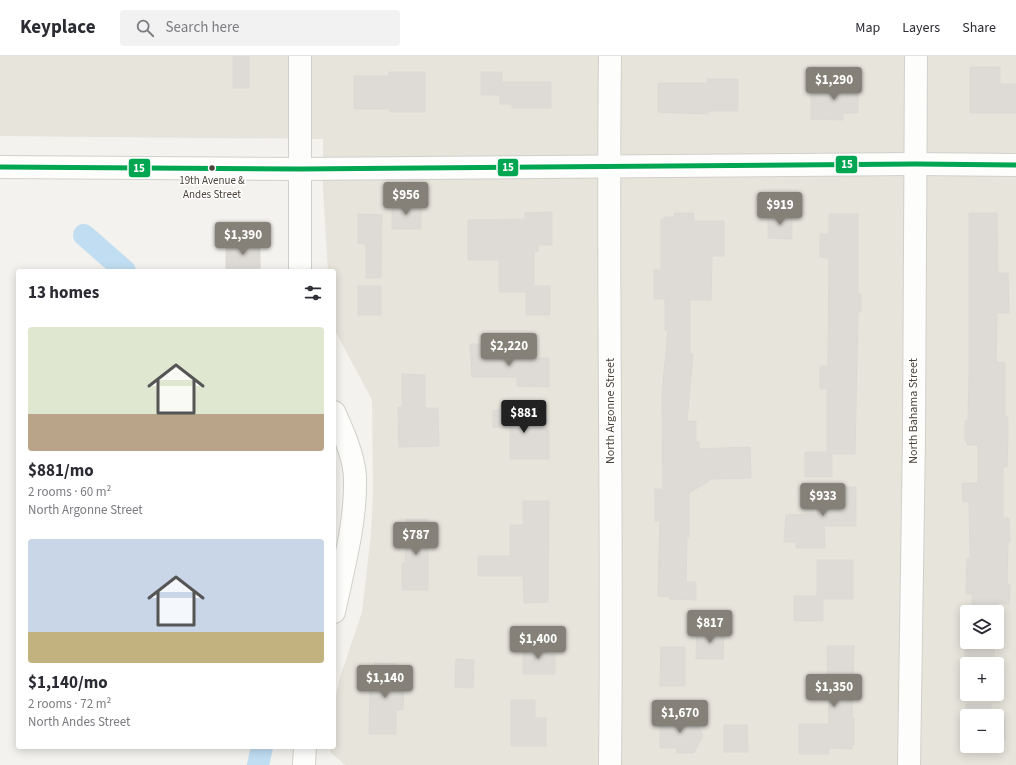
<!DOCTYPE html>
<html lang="en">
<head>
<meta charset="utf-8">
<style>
  :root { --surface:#fff; --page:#f2f2f3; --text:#2b2b33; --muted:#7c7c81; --line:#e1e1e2; --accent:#868178 }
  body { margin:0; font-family:"Source Sans 3",sans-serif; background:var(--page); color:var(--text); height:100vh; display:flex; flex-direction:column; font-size:15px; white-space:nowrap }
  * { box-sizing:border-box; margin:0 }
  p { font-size:13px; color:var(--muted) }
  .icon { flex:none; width:22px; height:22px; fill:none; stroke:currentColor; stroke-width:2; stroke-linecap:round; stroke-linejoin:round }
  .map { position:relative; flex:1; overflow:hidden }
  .panel { position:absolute; left:16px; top:213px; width:320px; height:480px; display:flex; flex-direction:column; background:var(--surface); border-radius:4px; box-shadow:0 2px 10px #0003 }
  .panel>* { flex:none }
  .fabs { position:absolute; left:960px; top:549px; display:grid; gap:8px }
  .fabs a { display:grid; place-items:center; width:44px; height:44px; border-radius:4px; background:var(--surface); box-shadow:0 2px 10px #0003; font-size:20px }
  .price { position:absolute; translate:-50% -34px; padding:0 9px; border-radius:4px; background:var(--accent); color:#fff; font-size:13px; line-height:26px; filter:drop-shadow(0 1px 2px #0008) }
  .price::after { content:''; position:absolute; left:50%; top:24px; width:12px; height:9px; margin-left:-6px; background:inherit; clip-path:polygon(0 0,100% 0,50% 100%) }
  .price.selected { background:#222; color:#fff }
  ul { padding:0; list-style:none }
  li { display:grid; align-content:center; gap:8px; height:212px; padding:0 12px }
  li span { display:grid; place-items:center; height:124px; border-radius:4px; color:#555 }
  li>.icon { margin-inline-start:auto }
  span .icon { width:72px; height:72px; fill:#fffc; stroke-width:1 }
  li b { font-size:17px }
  h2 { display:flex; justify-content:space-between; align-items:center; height:48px; padding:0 12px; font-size:17px }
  header { display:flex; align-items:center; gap:24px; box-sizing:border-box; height:56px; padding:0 20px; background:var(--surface); border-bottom:1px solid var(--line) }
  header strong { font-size:19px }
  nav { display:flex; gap:22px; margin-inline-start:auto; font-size:14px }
  .search { width:280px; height:36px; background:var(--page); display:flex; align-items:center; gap:10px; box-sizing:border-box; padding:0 14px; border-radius:4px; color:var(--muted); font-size:15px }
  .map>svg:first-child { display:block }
  .residential { fill:#e7e4dc; fill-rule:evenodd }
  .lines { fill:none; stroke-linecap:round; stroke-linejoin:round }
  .canal { stroke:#c0ddf1; stroke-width:22 }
  .building { fill:#dedbd6; stroke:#dcd9d4 }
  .minor-casing { stroke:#d2d0cb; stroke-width:24 }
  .minor { stroke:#fdfdfc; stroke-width:22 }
  .bus-1-casing { stroke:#fff; stroke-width:8 }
  .bus-1 { stroke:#00a651; stroke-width:5 }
  .bus-dot { fill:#4b4439; stroke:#fff; stroke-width:1.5 }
  .labels { text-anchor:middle; stroke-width:3; stroke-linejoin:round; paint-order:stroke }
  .bus-label { font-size:11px; fill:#4b4439; stroke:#fff }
  .street-label { font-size:12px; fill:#4b4439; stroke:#fff }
  .line-badge { stroke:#fff; stroke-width:1.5 }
  .badge-label { font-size:11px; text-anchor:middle; font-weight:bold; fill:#fff }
</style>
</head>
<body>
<header>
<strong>Keyplace</strong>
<div class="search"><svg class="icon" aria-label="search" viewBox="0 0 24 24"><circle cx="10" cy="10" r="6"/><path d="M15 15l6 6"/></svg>Search here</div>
<nav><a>Map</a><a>Layers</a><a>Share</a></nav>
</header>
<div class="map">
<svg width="1016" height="709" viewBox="0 0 1016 709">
  <rect width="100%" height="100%" fill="#f4f2ee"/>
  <path class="residential" d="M0,0h1016v709h-671l-15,-13v-5h4v-43l6,-27 22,-65 9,-79 2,-41 -1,-92 -38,-71v-58h-6l-5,-81v-51l-323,-3zM967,556h30v30h-30zM967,608h30v30h-30zM967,660h30v30h-30z"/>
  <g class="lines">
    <g class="canal">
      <polyline points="84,179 125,215"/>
      <polyline points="258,709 262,691"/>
    </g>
  </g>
  <g class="building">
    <rect x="233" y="0" width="16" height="32"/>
    <polygon points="970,11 1000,11 1000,28 1016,28 1016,57 970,57"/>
    <polygon points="389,16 425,16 425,56 390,56 390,53 354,53 354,20 389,20"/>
    <polygon points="481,16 502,16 502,26 551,26 551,52 512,52 512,48 500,48 500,39 481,39"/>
    <polygon points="707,23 738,23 738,55 708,55 708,58 658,56 658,27 707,27"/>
    <polygon points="811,28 858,28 858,57 843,57 843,64 811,63"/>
    <rect x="392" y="148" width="29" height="25"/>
    <polygon points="552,156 552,189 538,189 538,195 534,196 534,230 550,230 550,259 526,259 526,236 499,236 499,204 468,204 468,164 525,163 525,157"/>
    <polygon points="674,157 694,157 694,165 724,165 724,200 712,200 711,244 690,244 690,298 693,298 687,365 696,365 696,386 699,386 699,393 750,391 751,422 712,423 689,437 689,481 687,481 686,526 696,526 696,544 670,543 670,541 658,540 658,532 660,465 655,465 655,433 663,433 662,338 668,274 665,274 665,243 654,243 654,214 661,214 661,163 664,163 664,161 674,161"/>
    <polygon points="768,157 792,157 792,183 768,182"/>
    <polygon points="969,157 997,157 998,217 1008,217 1009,257 997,257 996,306 1005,307 1005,361 1008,361 1008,377 1007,411 1003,411 1003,462 1009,462 1010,486 1008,487 1007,528 1010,528 1009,548 998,547 997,559 997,556 972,556 972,538 966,538 967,502 970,502 969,446 963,446 962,427 978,427 978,389 967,389 967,385 965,385 965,365 968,365 969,321"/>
    <polygon points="358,158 382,159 381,222 366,222 366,188 358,187"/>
    <polygon points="829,158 858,158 858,238 861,238 861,256 858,256 855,398 832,398 832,421 805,421 805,396 827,396 827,333 820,333 820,310 828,310 829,202 820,201 820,178 829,178"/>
    <rect x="226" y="185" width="34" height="30"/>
    <rect x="358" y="230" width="23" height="29"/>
    <polygon points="470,288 496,288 496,302 549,302 549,331 517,330 517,321 472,321"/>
    <polygon points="402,318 425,319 425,352 438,352 439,390 399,391 398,351 402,351"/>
    <polygon points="493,354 525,354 525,363 547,363 547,374 549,374 549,403 510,403 510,371 493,371"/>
    <polygon points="817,431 856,431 856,470 824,470 825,492 796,492 796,486 784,486 786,459 817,458"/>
    <polygon points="523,445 549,445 548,546 524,547 523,520 478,520 478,500 510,500 510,469 523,469"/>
    <polygon points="406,463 428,463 428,534 402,534 402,507 405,507"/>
    <polygon points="817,504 853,504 853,543 823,543 823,565 794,565 794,540 817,540"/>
    <polygon points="697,572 724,573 723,603 696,603"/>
    <polygon points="965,582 967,582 967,586 994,586 994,608 965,608"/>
    <polygon points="523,589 547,589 547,598 555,598 555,618 523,618"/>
    <polygon points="827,590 854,590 852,662 854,662 854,689 852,689 852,693 829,692 829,698 799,698 799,668 829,668"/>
    <polygon points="661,591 685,591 685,630 660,630"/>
    <polygon points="456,603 474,604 473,632 455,631"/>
    <polygon points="375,607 397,608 397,625 404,625 403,654 396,654 396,678 369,678 370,625 374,625"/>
    <polygon points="511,644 535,644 535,662 546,662 546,690 511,690"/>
    <polygon points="966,648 991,648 991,659 1004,659 1005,683 997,683 997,660 967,660 966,684"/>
    <polygon points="660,662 694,662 703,679 694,697 677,697 677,692 660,692"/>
    <polygon points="724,669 747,669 748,696 724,696"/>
  </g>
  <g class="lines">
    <defs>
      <g id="minor">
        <polyline points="300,0 300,215"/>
        <path d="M610,0c-3,236 3,473 0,709"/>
        <polyline points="0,111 300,113 915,108 1016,109"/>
        <path d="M334,356c9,19 21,46 21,67 1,44 -12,90 -21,133"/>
        <polyline points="304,709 305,691"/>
        <polyline points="909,709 914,382 916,0"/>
      </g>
    </defs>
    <use href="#minor" class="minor-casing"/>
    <use href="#minor" class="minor"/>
    <defs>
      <polyline id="bus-1" points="0,111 300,113 915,108 1016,109"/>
    </defs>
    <use href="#bus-1" class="bus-1-casing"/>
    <use href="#bus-1" class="bus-1"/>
  </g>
  <circle class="bus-dot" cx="212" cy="112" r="3.5"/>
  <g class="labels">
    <g class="bus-label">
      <text x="212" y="128">19th Avenue &amp;<tspan x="212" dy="14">Andes Street</tspan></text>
    </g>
    <g class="street-label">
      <text transform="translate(610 355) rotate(-90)" y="4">North Argonne Street</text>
      <text transform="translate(913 355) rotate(-90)" y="4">North Bahama Street</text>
    </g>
  </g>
  <g class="line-badge">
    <rect x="835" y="99" width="23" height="19" rx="4" fill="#00a651"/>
    <rect x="497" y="102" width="22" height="19" rx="4" fill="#00a651"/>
    <rect x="128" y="102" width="23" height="20" rx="4" fill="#00a651"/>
  </g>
  <g class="badge-label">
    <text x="847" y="112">15</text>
    <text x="508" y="115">15</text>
    <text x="139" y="116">15</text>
  </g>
</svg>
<div class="fabs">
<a><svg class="icon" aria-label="layers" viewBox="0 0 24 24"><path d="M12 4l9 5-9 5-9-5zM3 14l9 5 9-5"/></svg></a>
<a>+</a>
<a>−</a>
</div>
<b class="price" style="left:834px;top:45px">$1,290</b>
<b class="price" style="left:406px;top:160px">$956</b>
<b class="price" style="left:780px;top:170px">$919</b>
<b class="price" style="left:243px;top:200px">$1,390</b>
<b class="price" style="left:509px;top:311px">$2,220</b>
<b class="price selected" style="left:524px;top:378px">$881</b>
<b class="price" style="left:823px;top:461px">$933</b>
<b class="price" style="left:416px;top:500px">$787</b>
<b class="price" style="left:710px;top:588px">$817</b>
<b class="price" style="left:538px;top:604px">$1,400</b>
<b class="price" style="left:385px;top:643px">$1,140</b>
<b class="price" style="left:834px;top:652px">$1,350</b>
<b class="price" style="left:680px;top:678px">$1,670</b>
<section class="panel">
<h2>13 homes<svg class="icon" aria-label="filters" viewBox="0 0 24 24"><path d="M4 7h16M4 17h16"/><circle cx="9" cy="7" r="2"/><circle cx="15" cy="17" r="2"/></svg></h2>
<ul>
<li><span style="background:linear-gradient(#dfe7d0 70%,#b9a48a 0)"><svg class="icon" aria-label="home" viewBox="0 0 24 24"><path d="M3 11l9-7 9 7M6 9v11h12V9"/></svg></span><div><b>$881/mo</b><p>2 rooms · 60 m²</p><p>North Argonne Street</p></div></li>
<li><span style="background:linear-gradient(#c9d6e8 75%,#c2b280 0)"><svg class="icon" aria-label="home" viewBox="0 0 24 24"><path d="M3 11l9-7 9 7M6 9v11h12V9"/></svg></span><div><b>$1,140/mo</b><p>2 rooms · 72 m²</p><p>North Andes Street</p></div></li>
</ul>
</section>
</div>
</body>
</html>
